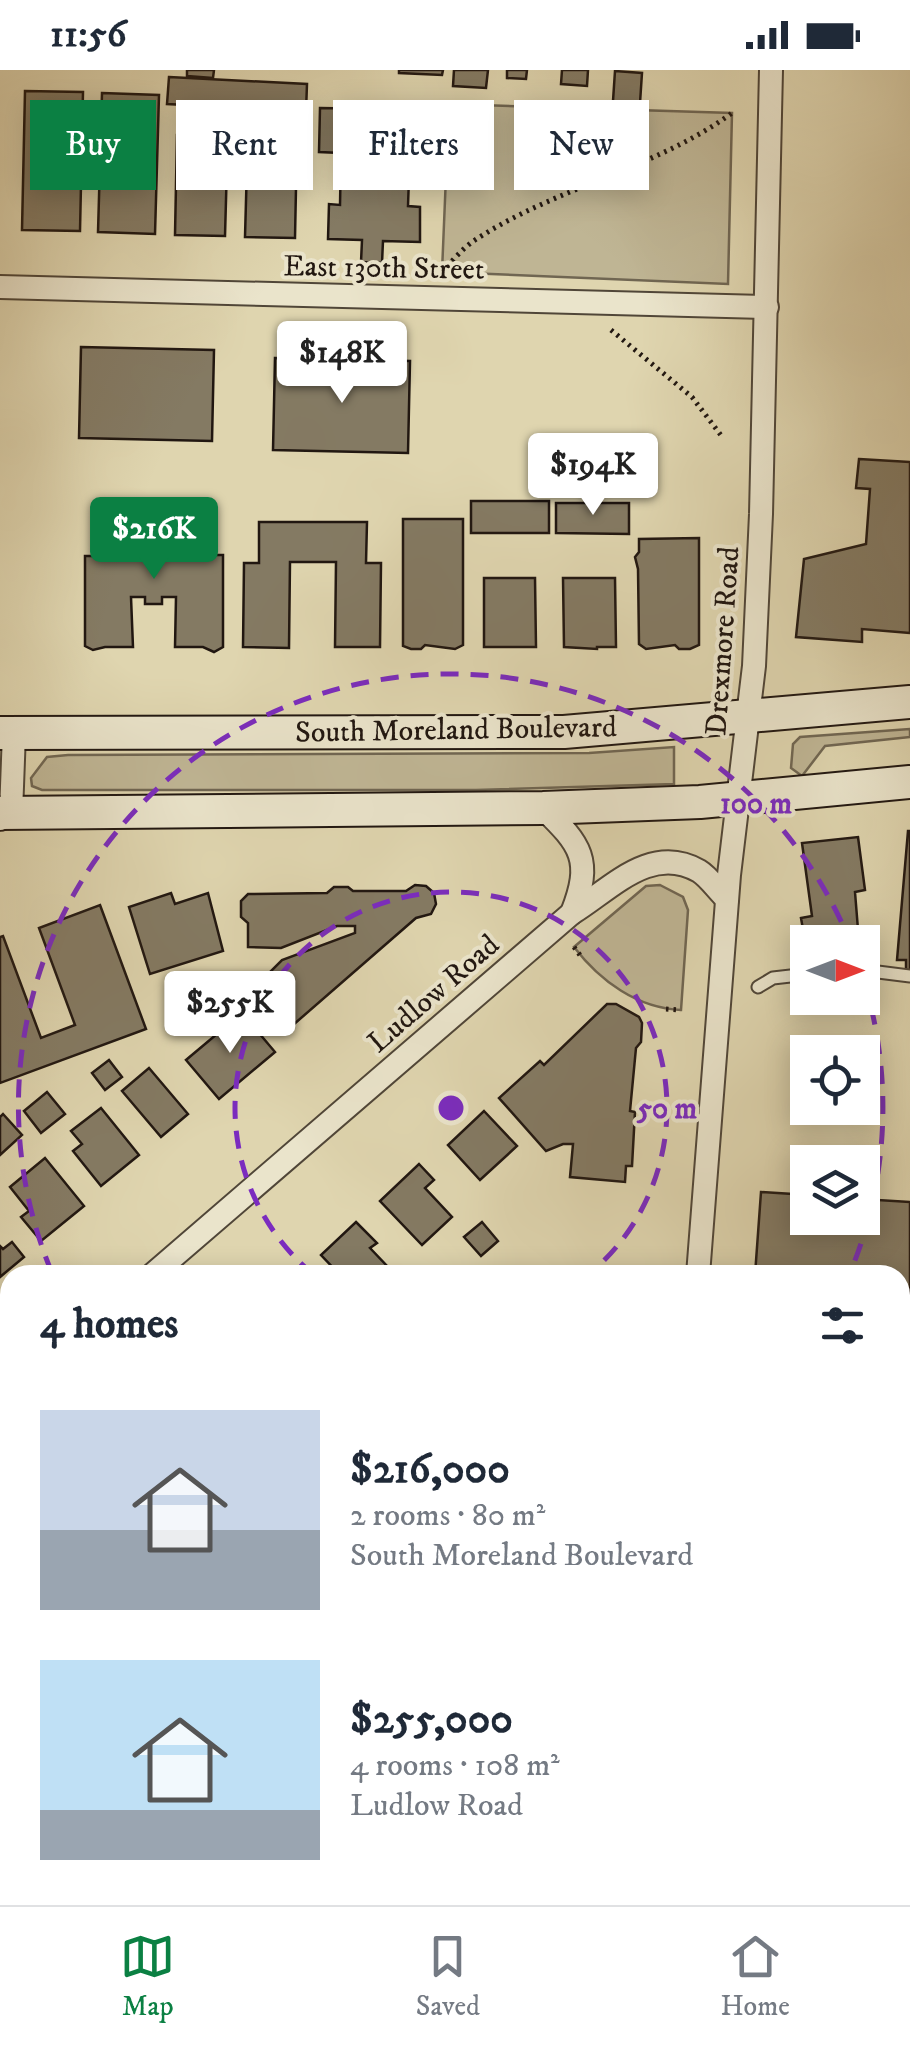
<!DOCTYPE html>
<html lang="en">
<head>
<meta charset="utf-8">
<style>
  :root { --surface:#fff; --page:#f2f2f3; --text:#1f2937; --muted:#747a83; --line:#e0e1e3; --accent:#0b8043 }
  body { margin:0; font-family:"IM FELL DW Pica",serif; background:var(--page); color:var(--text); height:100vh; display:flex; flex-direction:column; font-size:38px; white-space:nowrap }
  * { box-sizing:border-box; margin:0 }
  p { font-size:32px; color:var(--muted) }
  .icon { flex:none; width:55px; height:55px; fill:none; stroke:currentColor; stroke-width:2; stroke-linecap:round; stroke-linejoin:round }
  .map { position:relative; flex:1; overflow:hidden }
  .side { position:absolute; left:0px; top:1195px; width:910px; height:640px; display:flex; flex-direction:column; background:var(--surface); border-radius:30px 30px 0 0; box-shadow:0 5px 25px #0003 }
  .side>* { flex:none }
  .guide { position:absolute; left:30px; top:30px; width:850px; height:90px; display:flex; gap:20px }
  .needle { width:65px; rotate:90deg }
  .controls { position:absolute; left:790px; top:855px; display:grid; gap:20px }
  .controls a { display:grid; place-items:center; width:90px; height:90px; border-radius:0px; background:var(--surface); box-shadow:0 5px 25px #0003; font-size:50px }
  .price { position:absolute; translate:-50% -85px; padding:0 22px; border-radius:10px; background:#fff; color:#222; font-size:32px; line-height:65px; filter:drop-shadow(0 2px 5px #0008) }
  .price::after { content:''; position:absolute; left:50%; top:60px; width:30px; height:22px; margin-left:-15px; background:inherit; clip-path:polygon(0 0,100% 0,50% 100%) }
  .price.active { background:var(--accent); color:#fff }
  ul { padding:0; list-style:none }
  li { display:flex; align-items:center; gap:30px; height:250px; padding:0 40px }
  li span { display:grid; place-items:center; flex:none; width:280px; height:200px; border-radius:0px; color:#555 }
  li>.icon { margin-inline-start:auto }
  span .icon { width:120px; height:120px; fill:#fffc; stroke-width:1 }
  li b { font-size:42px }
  h2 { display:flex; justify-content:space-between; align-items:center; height:120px; padding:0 40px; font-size:42px }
  .chip { padding:0 35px; border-radius:0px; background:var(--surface); box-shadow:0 5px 25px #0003; font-size:35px; line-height:90px }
  .chip.active { background:var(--accent); color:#fff }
  .status { display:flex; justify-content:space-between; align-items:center; height:70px; padding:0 50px; background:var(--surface); direction:ltr }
  .status svg { height:28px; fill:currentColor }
  .tabs { display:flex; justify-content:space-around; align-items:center; height:140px; border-top:2px solid var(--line); background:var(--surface); font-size:28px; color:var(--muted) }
  .tabs a { display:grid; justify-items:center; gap:5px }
  .tabs .active { color:var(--accent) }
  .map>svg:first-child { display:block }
  .green { fill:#bfb594; stroke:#706652; stroke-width:2.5 }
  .building { fill:#847a63; stroke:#211711; stroke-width:2.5 }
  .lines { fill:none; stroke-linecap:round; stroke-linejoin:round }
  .lane-casing { stroke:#504638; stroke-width:15 }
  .street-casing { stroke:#504638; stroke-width:26 }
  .secondary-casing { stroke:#211711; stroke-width:36 }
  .path { stroke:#211711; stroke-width:5; stroke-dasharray:2.5 5; stroke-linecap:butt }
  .lane { stroke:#eae4cb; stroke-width:11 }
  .street { stroke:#eae4cb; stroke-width:22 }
  .secondary { stroke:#eae4cb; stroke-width:32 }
  .tram { stroke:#211711; stroke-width:2.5 }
  .ring { fill:none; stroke:#7b2cbf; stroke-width:5; stroke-dasharray:18 12 }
  .labels { text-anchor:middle; stroke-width:8; stroke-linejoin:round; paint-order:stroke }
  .street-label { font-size:30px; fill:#211711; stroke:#eae4cb }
  .centre { fill:#7b2cbf; stroke:#eae4cb; stroke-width:5 }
  .ring-label { font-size:30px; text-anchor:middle; font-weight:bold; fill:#7b2cbf; stroke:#eae4cb; stroke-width:8; stroke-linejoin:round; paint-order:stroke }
</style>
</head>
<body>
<div class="status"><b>11:56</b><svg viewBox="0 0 49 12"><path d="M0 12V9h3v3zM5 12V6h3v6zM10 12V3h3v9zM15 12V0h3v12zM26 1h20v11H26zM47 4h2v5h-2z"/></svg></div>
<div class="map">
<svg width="910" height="1835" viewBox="0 0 910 1835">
  <rect width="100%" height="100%" fill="#dfd5af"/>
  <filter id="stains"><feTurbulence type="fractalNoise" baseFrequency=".002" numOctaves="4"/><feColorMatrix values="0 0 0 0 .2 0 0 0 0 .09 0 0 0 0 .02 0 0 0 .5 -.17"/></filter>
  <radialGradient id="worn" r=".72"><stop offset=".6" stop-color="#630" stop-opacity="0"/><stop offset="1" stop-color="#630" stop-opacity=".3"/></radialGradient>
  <g class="green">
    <polygon points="449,34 732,43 728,214 442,202"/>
    <polygon points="910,659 910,667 825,676 802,706 791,698 793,674 800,667"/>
    <polygon points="674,677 674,714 476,720 42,720 32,716 31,708 47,687 68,685 589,683"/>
    <path d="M660,815l23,12 5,13 -7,100c-44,-2 -81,-29 -107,-63l72,-61z"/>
    <polygon points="900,1378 910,1378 910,1522 900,1523"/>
  </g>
  <g class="building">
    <polygon points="187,0 214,0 213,8 187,6"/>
    <polygon points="399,0 443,0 442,5 399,3"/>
    <polygon points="454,0 488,0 486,18 453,16"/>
    <polygon points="507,0 527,0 526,9 507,8"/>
    <polygon points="562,0 588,0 587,16 561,14"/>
    <polygon points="615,1 642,3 640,33 613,31"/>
    <polygon points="169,7 307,14 306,41 167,34"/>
    <polygon points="25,21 83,22 80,161 22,160"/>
    <polygon points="102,23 159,25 155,164 98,162"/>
    <polygon points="320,38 433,40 432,83 439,83 439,109 409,108 408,136 420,137 420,172 383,171 382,193 361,192 362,170 328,169 329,134 340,135 341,83 319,82"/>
    <polygon points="177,65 297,68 295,168 245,167 247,95 227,94 225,166 175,165"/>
    <polygon points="81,277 214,280 212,371 79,368"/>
    <polygon points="275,288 410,291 408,383 273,380"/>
    <polygon points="859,389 910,392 910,563 862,559 862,572 796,567 804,489 866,474 870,419 856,418"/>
    <rect x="471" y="431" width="78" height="32"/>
    <polygon points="556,433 629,433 629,464 556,463"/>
    <polygon points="146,443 161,443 161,452 207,452 207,485 223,485 223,577 214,582 203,577 175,577 176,527 162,527 162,534 145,534 145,527 131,527 133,577 105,577 93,580 85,576 85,486 99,486 99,452 146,452"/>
    <polygon points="403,449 463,449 463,575 455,579 425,575 421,579 411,579 403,576"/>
    <polygon points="259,452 367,452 366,493 381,493 380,577 335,577 336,492 290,492 289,578 243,577 244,493 259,493"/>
    <polygon points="699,468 699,575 690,579 679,579 675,575 646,579 639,574 638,499 635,487 639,482 639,469"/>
    <polygon points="484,508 535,508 536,577 484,577"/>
    <polygon points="563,508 615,508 616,577 597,577 597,579 564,577"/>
    <polygon points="908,761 910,761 910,901 906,900 906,890 897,890"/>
    <polygon points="858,767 865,820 855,822 859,872 808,872 808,888 801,848 812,846 802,773"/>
    <polygon points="415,815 426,816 434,823 436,834 431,844 416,848 293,955 257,915 282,890 355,863 355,856 337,856 281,878 248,877 248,853 241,847 241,831 248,824 327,823 334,817 348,817 353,821 406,821"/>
    <polygon points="171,823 175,834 208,823 223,881 150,904 129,837"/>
    <polygon points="100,835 146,959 0,1013 0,867 3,866 41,968 75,955 39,858"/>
    <polygon points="607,934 616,934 639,947 642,953 641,972 636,978 630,1041 635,1042 632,1096 626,1096 625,1112 570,1107 573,1074 563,1074 546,1081 499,1028 540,991 544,995"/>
    <polygon points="242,943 275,982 219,1029 186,990"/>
    <polygon points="109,990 122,1007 105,1020 92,1003"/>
    <polygon points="149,998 188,1044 161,1067 122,1021"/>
    <polygon points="47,1022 65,1044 41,1063 24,1041"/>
    <polygon points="101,1038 139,1085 101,1116 73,1081 82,1074 71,1061"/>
    <polygon points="484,1041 517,1076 480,1110 448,1075"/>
    <polygon points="3,1044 22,1065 0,1085 0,1047"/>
    <polygon points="45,1088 84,1136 41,1171 21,1147 29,1141 10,1117"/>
    <polygon points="419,1094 434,1110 425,1118 452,1147 422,1175 380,1131"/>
    <polygon points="761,1122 808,1125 808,1148 862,1148 862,1129 910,1132 910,1305 900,1305 900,1205 755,1205"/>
    <polygon points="356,1152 377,1173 370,1178 388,1197 380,1205 340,1205 321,1185"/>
    <polygon points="482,1152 498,1171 481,1186 464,1167"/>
    <polygon points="12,1172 24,1187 0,1207 0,1176 3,1179"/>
    <polygon points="10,1457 10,1533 0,1523 0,1467"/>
    <polygon points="0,1683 10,1695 10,1810 0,1819"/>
    <polygon points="910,1725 910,1769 900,1772 900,1727"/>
    <polygon points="910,1797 910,1835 891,1835 888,1825 900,1825 900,1799"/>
    <polygon points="472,1825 559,1825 560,1827 551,1835 480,1835"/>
    <polygon points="584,1825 647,1825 651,1835 591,1835"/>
    <polygon points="647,1825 715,1825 719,1835 651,1835"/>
  </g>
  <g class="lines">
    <defs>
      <g id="lane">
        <polyline points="862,900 910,906"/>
        <polyline points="758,917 773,908 808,904"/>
      </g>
      <g id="street">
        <polyline points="0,217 767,237"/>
        <path d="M543,738c38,37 50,52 29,105"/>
        <polyline points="0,749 11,743 14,663"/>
        <path d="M152,1205l420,-362c39,-24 79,-70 127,-42 10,6 19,20 28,28"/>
        <polyline points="698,1205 729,805 754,596 761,444 771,0"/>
        <polyline points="0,1336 10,1327"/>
        <polyline points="787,1825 789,1835"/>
      </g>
      <g id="secondary">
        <polyline points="0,663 564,662 910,632"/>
        <polyline points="0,743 543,738 700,732 910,712"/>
        <polyline points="900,1355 910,1355"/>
        <polyline points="900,1544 910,1543"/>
        <polyline points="109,1835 120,1825"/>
        <polyline points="333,1835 344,1825"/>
      </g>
    </defs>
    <use href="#lane" class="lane-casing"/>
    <use href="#street" class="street-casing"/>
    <use href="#secondary" class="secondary-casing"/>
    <g class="path">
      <path d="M442,202c10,-11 21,-24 33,-32 81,-53 180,-71 257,-127"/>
      <polyline points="611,260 692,327 723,368"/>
      <polyline points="574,877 582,888"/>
      <polyline points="666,939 681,940"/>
    </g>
    <use href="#lane" class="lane"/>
    <use href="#street" class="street"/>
    <use href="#secondary" class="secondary"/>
    <g class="tram">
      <polyline points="900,1439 910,1439"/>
      <polyline points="900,1459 910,1458"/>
      <polyline points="203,1835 215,1825"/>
      <polyline points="231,1835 243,1825"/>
    </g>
  </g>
  <g class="ring">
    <path d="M314 1205A216 216 0 1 1 588 1205"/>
    <path d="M52 1203A432 432 0 0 1 849 869M863 908A432 432 0 0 1 850 1203"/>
  </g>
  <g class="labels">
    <g class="street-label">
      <text transform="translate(384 197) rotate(1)" y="10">East 130th Street</text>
      <text transform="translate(722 571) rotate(-86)" y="10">Drexmore Road</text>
      <text transform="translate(456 659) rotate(-1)" y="10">South Moreland Boulevard</text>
      <text transform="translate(433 923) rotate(-41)" y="10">Ludlow Road</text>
    </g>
  </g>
  <circle cx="451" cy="1038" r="15" class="centre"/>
  <g class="ring-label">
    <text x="756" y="743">100 m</text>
    <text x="667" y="1048">50 m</text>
  </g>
  <rect width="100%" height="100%" filter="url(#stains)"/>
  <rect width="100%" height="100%" fill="url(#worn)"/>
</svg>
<div class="controls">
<a><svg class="needle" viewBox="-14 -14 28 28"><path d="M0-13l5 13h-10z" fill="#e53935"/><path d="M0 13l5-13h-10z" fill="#747a83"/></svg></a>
<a><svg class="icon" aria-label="locate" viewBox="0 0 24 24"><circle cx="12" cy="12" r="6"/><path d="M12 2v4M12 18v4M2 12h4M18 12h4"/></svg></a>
<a><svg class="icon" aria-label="layers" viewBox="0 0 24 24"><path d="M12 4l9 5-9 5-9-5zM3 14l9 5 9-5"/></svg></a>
</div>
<b class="price" style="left:342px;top:336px">$148K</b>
<b class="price" style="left:593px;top:448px">$194K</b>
<b class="price active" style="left:154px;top:512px">$216K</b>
<b class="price" style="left:230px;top:986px">$255K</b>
<div class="guide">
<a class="chip active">Buy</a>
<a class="chip">Rent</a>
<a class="chip">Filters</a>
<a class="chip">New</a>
</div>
<section class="side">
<h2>4 homes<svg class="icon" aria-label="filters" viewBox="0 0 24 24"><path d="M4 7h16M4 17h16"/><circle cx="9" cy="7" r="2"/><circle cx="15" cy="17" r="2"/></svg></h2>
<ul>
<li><span style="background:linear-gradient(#c9d6e8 60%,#9aa5b1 0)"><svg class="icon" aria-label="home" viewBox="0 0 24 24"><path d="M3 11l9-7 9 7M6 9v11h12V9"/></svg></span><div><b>$216,000</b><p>2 rooms · 80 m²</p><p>South Moreland Boulevard</p></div></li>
<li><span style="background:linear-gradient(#bfe0f5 75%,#9aa5b1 0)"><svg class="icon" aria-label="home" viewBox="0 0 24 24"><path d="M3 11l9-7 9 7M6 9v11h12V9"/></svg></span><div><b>$255,000</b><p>4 rooms · 108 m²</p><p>Ludlow Road</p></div></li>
</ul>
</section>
</div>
<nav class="tabs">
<a class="active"><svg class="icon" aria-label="map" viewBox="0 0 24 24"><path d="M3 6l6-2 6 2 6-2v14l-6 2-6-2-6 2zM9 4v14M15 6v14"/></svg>Map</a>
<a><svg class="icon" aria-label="saved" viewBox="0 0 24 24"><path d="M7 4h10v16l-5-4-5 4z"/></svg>Saved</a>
<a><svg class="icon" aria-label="home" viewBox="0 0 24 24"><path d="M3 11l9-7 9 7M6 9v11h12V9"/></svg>Home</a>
</nav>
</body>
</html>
